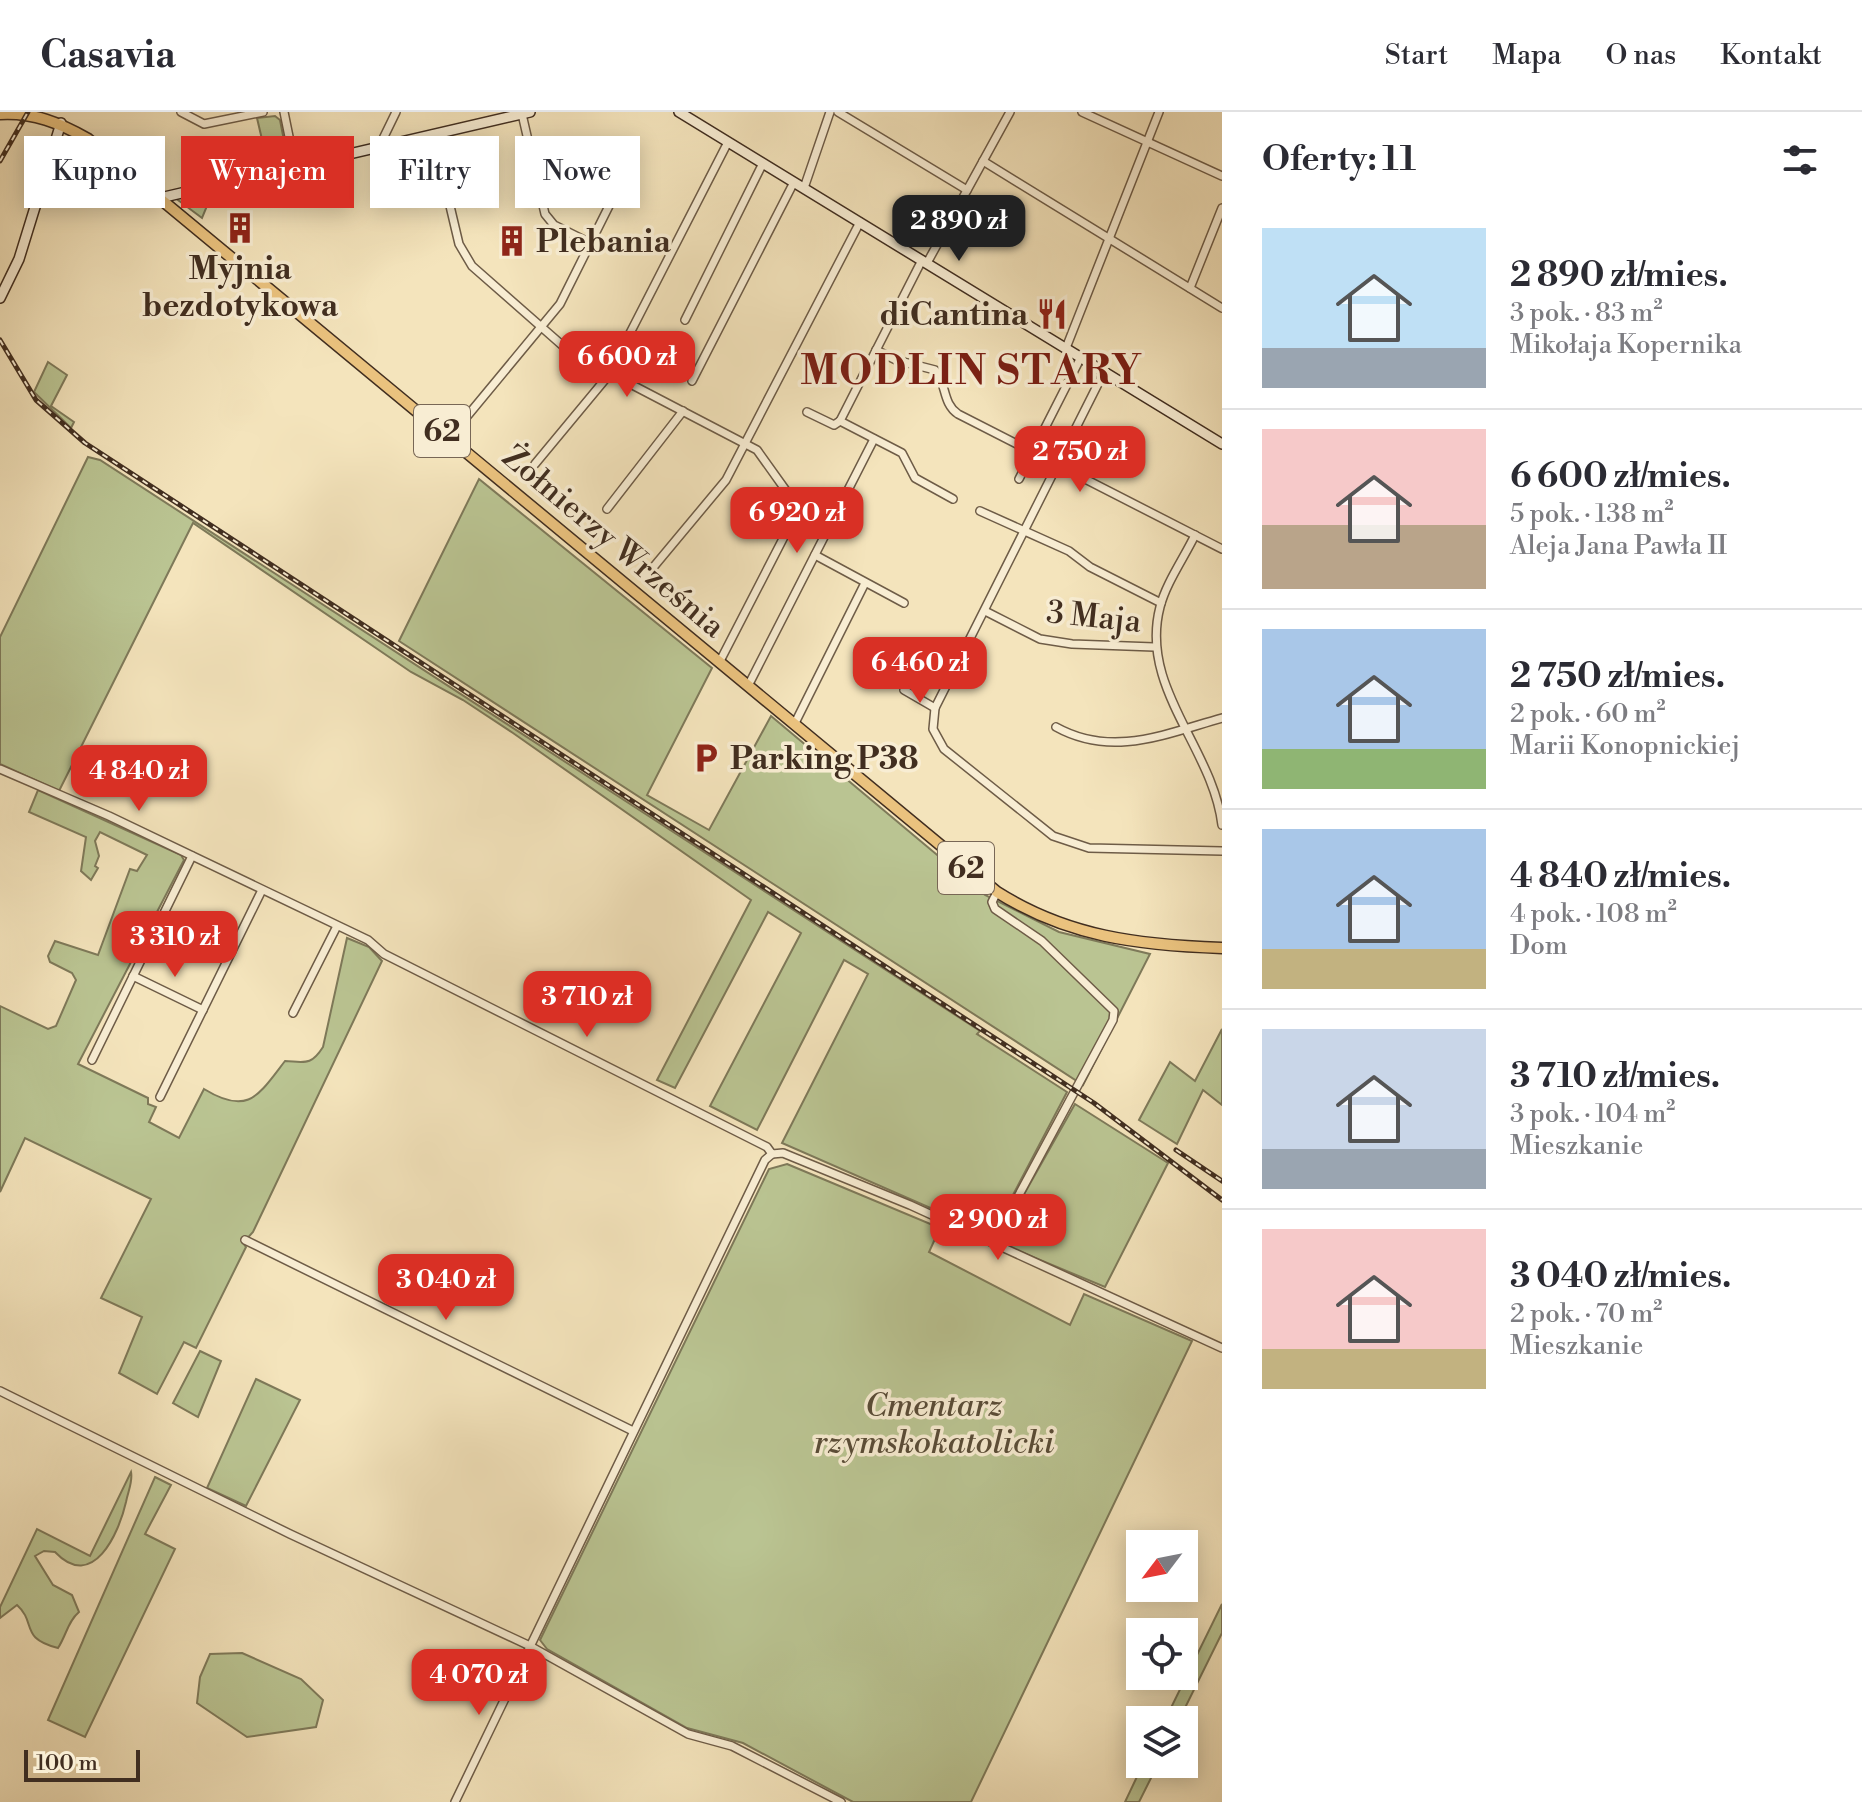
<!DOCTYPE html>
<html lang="pl">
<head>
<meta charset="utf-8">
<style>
  :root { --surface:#fff; --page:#f2f2f3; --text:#2b2b33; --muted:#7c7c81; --line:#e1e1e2; --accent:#d93025 }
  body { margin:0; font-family:"Libre Bodoni",serif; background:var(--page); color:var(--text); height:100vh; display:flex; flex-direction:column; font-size:30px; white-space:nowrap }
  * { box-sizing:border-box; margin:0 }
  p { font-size:26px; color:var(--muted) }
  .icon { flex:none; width:44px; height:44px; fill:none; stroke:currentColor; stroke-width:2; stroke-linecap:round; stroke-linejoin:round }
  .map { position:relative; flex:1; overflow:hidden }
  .panel { display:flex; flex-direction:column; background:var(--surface); width:640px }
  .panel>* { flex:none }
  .guide { position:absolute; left:24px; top:24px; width:760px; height:72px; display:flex; gap:16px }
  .needle { width:52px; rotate:238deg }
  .controls { position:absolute; left:1126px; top:1418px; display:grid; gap:16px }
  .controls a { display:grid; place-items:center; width:72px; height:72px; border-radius:0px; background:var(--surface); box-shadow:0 4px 20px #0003; font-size:40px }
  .scale { position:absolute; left:24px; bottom:20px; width:116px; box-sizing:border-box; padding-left:8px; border:4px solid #412e20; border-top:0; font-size:22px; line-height:28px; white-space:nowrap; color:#412e20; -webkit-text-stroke:6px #f8edd3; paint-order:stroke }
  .price { position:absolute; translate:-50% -68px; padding:0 18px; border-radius:16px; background:var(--accent); color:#fff; font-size:26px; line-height:52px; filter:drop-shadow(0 2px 4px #0008) }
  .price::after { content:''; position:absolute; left:50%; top:48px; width:24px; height:18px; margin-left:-12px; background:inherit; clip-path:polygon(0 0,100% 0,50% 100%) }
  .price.current { background:#222; color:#fff }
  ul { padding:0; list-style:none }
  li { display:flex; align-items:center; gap:24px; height:200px; padding:0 40px }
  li+li { border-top:2px solid var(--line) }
  li span { display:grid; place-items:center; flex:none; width:224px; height:160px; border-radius:0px; color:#555 }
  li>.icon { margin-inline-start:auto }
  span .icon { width:96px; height:96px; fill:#fffc; stroke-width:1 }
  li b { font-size:34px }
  h2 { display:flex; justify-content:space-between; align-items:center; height:96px; padding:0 40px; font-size:34px }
  .tag { padding:0 28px; border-radius:0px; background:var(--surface); box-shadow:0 4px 20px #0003; font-size:28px; line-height:72px }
  .tag.current { background:var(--accent); color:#fff }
  header { display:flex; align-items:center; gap:48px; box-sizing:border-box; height:112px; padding:0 40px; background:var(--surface); border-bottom:2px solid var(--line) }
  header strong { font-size:38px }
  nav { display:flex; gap:44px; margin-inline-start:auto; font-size:28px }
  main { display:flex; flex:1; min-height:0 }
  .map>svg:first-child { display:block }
  .green { fill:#bac492; stroke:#7e7959; stroke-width:2 }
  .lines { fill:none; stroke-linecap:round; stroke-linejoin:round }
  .street-casing { stroke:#6e5c47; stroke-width:10 }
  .secondary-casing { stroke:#412e20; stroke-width:12 }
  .primary-casing { stroke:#412e20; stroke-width:13 }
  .street { stroke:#f8edd3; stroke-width:7 }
  .secondary { stroke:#f8edd3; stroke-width:9 }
  .primary { stroke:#eac27e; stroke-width:10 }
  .rail-casing { stroke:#412e20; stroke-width:5 }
  .rail { stroke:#f8edd3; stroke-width:2; stroke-dasharray:6; stroke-linecap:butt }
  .labels { text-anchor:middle; stroke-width:7; stroke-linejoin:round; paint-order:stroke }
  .shield { fill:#f8edd3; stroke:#786756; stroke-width:2 }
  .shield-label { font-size:30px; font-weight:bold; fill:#412e20 }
  .poi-label { font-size:32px; font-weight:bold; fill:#412e20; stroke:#f8edd3; text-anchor:start }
  .street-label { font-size:32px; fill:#412e20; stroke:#f8edd3 }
  .park-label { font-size:32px; font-style:italic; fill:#594c37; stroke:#f8edd3 }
  .district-label { font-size:40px; font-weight:bold; letter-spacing:2px; fill:#7a1f14; stroke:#f8edd3 }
</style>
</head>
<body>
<header>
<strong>Casavia</strong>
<nav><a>Start</a><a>Mapa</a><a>O nas</a><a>Kontakt</a></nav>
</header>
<main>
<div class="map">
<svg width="1222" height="1690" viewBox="0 0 1222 1690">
  <rect width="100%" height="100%" fill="#f4e4bc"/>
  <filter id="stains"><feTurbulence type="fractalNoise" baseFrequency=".0025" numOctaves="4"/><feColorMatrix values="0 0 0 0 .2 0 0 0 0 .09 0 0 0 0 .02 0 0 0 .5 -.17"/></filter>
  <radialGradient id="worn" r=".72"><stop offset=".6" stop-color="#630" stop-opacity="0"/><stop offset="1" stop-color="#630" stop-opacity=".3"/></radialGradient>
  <g class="green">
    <polygon points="275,4 280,8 288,49 268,53 257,6"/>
    <polygon points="214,77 202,106 174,85"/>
    <polygon points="48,250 67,263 51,294 74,310 71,316 34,280"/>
    <polygon points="88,345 100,348 980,919 977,922 1067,980 992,1123 782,1031 868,862 844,848 757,1018 710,994 801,821 768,800 675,976 657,968 751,788 513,621 463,588 411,560 193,411 59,679 0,652 0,525"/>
    <polygon points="479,367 712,556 647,683 709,718 771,604 985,783 1059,820 1150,842 1083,973 399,529"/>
    <path d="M38,678l143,65 3,5 -106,204 70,34v6l8,3 -7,15 30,16 25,-49c44,27 54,7 81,-28 20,1 26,5 38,-14l24,-109 22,9 13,14 -129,271 -10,11 3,4 -50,101 -12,-6 -27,52 -38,-21 23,-56 -41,-19 50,-99 -126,-61 -25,54v-186l48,23 8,-3 20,-46 -4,-7 -22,-11 -2,-6 7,-15 43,14 32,-86 7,2 10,-16 -47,-23 -5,9 4,15 -4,10 3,2 -7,12 -10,-9 5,-34 -57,-25z"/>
    <polygon points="1222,917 1222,993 1203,978 1177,1032 1139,1008 1170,950 1195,969"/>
    <polygon points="1075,992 1168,1051 1105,1175 997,1130"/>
    <polygon points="787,1052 940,1116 929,1140 1070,1213 1084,1182 1192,1229 971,1690 853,1690 743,1631 687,1616 547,1537 540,1528 769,1057"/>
    <polygon points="200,1239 221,1249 198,1305 173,1291"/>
    <polygon points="256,1267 300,1288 246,1394 207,1376"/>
    <path d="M131,1360c2,10 -3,19 -5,30 -7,31 -33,90 -71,50l-11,-1 -9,5 18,29 19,10 7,17c-11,9 -13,24 -21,36 -39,-10 -21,-25 -41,-43l-17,13v-11l37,-78 53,27z"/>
    <polygon points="155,1365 171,1373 145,1422 175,1437 85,1625 48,1608"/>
    <polygon points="1222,1492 1222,1521 1179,1608 1165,1608"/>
    <polygon points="242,1541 301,1567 323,1588 316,1615 247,1625 197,1591 200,1565 210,1542"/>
    <polygon points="1143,1652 1158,1652 1139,1690 1125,1690"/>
  </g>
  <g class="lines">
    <defs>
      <g id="street">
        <polyline points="181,0 204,12 263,0"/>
        <polyline points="284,0 295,54"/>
        <polyline points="838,0 967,78"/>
        <polyline points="1082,0 1222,64"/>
        <polyline points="522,2 545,102 554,113 590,131"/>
        <polyline points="433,22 459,132 472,154 571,241 757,338 787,380 792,392 788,417 719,551"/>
        <polyline points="379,35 396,0"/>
        <polyline points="983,49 1222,196"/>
        <polyline points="804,76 830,0"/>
        <polyline points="927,151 1010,0"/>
        <polyline points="1190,176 1222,96"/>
        <polyline points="685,208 763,51"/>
        <polyline points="1066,236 1159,0"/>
        <path d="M876,238l20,10 39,10c12,14 7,33 23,44l264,135"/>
        <polyline points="1104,260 935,596 933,617 944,637 1053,724 1089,736 1222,739"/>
        <polyline points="692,269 794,70"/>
        <polyline points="807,300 834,313 840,309"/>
        <polyline points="464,308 560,192 622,68"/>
        <polyline points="840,309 922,148"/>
        <polyline points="840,309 902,341 915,366 953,387"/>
        <polyline points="535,352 608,264 728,30"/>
        <polyline points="1019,367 1081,245"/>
        <polyline points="607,397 683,299"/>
        <polyline points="980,399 1069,439 1090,455 1161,491"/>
        <polyline points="792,401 802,401 828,415"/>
        <path d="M1195,423c-11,23 -29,48 -35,72 -21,81 53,141 62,218"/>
        <polyline points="815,443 904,491"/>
        <polyline points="646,464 726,368 860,110"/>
        <polyline points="985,499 1040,527 1072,532 1154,535"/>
        <polyline points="748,574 874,327"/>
        <polyline points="904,578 935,596"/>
        <polyline points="794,613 865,471"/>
        <path d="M1056,615c56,31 109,7 166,-9"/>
        <polyline points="0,657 109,704 368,828 384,842 767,1035 772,1042 783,1041 910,1093 1222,1236"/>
        <polyline points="133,864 203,898"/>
        <polyline points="293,901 337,814"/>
        <polyline points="92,948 192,744"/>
        <polyline points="160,985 262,778"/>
        <polyline points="245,1128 633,1319"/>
        <polyline points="993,1131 1113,908 1114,899 1042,829 995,797 992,790 997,780"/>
        <polyline points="0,1279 290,1422 530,1534 688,1622 732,1634 841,1690"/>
        <polyline points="455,1690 765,1048 772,1042"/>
      </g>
      <g id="secondary">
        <polyline points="679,0 1222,332"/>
        <polyline points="160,86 530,0"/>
        <polyline points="0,186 19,147 61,11"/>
      </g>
      <path id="primary" d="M0,2c33,-2 60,9 88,25l909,753c71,45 142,53 225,56"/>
    </defs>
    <use href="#street" class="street-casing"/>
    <use href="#secondary" class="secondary-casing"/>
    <use href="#primary" class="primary-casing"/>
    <use href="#street" class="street"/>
    <use href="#secondary" class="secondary"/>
    <use href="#primary" class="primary"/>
    <defs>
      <g id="rail">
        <polyline points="0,49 28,0"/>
        <polyline points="0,228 36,288 85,331 1094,991 1222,1088"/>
        <polyline points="1176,1038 1222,1069"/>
      </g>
    </defs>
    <use href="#rail" class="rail-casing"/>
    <use href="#rail" class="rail"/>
  </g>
  <defs>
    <symbol id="building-bare" viewBox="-9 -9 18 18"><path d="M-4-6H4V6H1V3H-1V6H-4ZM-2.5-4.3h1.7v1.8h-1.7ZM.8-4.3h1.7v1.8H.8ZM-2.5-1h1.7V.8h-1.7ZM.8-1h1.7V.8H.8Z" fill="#8f2418" stroke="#f8edd3" stroke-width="2.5" paint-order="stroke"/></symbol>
    <symbol id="restaurant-bare" viewBox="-9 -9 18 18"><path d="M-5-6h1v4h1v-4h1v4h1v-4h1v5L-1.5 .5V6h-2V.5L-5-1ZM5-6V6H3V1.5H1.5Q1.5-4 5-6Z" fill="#8f2418" stroke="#f8edd3" stroke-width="2.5" paint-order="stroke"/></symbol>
    <symbol id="parking-bare" viewBox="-9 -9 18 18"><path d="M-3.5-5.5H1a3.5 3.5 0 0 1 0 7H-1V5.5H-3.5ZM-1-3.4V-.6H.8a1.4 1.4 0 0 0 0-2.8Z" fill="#8f2418" stroke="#f8edd3" stroke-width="2.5" paint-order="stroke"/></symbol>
  </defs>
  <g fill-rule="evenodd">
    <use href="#building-bare" x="218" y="94" width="44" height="44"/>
    <use href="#building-bare" x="490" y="107" width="44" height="44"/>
    <use href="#restaurant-bare" x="1030" y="180" width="44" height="44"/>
    <use href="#parking-bare" x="684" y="624" width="44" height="44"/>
  </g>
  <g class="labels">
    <g class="shield">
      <rect x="414" y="293" width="56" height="52" rx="6"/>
      <rect x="938" y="730" width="56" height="52" rx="6"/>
    </g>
    <g class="shield-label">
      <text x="442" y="329">62</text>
      <text x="966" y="766">62</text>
    </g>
    <g class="poi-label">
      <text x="536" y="140">Plebania</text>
      <text x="240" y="167" text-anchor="middle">Myjnia<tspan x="240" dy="37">bezdotykowa</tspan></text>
      <text x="1028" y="213" text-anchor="end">diCantina</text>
      <text x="730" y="657">Parking P38</text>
    </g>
    <g class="street-label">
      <text transform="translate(614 429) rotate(40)" y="11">Żołnierzy Września</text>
      <text transform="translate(1094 504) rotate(6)" y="11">3 Maja</text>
    </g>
    <g class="park-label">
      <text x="934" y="1304">Cmentarz<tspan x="934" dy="37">rzymskokatolicki</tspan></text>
    </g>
    <g class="district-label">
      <text x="972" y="272">MODLIN STARY</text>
    </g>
  </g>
  <rect width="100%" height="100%" filter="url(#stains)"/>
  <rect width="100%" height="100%" fill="url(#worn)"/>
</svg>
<div class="controls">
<a><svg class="needle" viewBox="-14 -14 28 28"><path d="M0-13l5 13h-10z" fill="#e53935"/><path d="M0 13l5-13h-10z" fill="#7c7c81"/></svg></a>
<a><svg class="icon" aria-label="locate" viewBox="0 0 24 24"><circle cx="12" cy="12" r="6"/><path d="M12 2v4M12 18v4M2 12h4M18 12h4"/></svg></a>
<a><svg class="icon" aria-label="layers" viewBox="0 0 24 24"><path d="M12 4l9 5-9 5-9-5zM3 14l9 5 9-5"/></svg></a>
</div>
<div class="scale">100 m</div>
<b class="price current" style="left:959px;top:151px">2 890 zł</b>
<b class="price" style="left:627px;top:287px">6 600 zł</b>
<b class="price" style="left:1080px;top:382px">2 750 zł</b>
<b class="price" style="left:797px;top:443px">6 920 zł</b>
<b class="price" style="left:920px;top:593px">6 460 zł</b>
<b class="price" style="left:139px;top:701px">4 840 zł</b>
<b class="price" style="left:175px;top:867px">3 310 zł</b>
<b class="price" style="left:587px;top:927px">3 710 zł</b>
<b class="price" style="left:998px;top:1150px">2 900 zł</b>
<b class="price" style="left:446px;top:1210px">3 040 zł</b>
<b class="price" style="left:479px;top:1605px">4 070 zł</b>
<div class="guide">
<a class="tag">Kupno</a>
<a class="tag current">Wynajem</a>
<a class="tag">Filtry</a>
<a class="tag">Nowe</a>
</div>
</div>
<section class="panel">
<h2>Oferty: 11<svg class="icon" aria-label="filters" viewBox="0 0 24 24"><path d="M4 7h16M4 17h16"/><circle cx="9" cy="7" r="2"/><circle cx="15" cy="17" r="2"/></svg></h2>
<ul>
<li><span style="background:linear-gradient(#bfe0f5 75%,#9aa5b1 0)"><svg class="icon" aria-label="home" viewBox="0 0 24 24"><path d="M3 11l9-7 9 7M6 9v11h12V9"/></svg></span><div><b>2 890 zł/mies.</b><p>3 pok. · 83 m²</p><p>Mikołaja Kopernika</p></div></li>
<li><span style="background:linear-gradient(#f6c9c9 60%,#b9a48a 0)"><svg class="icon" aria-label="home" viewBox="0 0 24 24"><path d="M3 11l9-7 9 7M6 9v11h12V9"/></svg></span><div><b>6 600 zł/mies.</b><p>5 pok. · 138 m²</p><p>Aleja Jana Pawła II</p></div></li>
<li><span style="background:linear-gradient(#a9c7e8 75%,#8fb573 0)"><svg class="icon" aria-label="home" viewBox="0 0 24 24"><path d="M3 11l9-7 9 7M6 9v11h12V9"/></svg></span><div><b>2 750 zł/mies.</b><p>2 pok. · 60 m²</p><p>Marii Konopnickiej</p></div></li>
<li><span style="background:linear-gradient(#a9c7e8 75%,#c2b280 0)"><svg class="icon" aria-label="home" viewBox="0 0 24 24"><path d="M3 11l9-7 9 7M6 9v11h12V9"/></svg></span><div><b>4 840 zł/mies.</b><p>4 pok. · 108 m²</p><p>Dom</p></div></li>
<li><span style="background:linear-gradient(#c9d6e8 75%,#9aa5b1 0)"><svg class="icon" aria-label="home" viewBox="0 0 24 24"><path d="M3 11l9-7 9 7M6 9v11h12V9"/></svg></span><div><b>3 710 zł/mies.</b><p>3 pok. · 104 m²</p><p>Mieszkanie</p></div></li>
<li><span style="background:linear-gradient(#f6c9c9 75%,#c2b280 0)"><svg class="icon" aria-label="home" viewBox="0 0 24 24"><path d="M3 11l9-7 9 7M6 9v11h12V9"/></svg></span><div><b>3 040 zł/mies.</b><p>2 pok. · 70 m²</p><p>Mieszkanie</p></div></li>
</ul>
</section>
</main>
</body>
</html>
